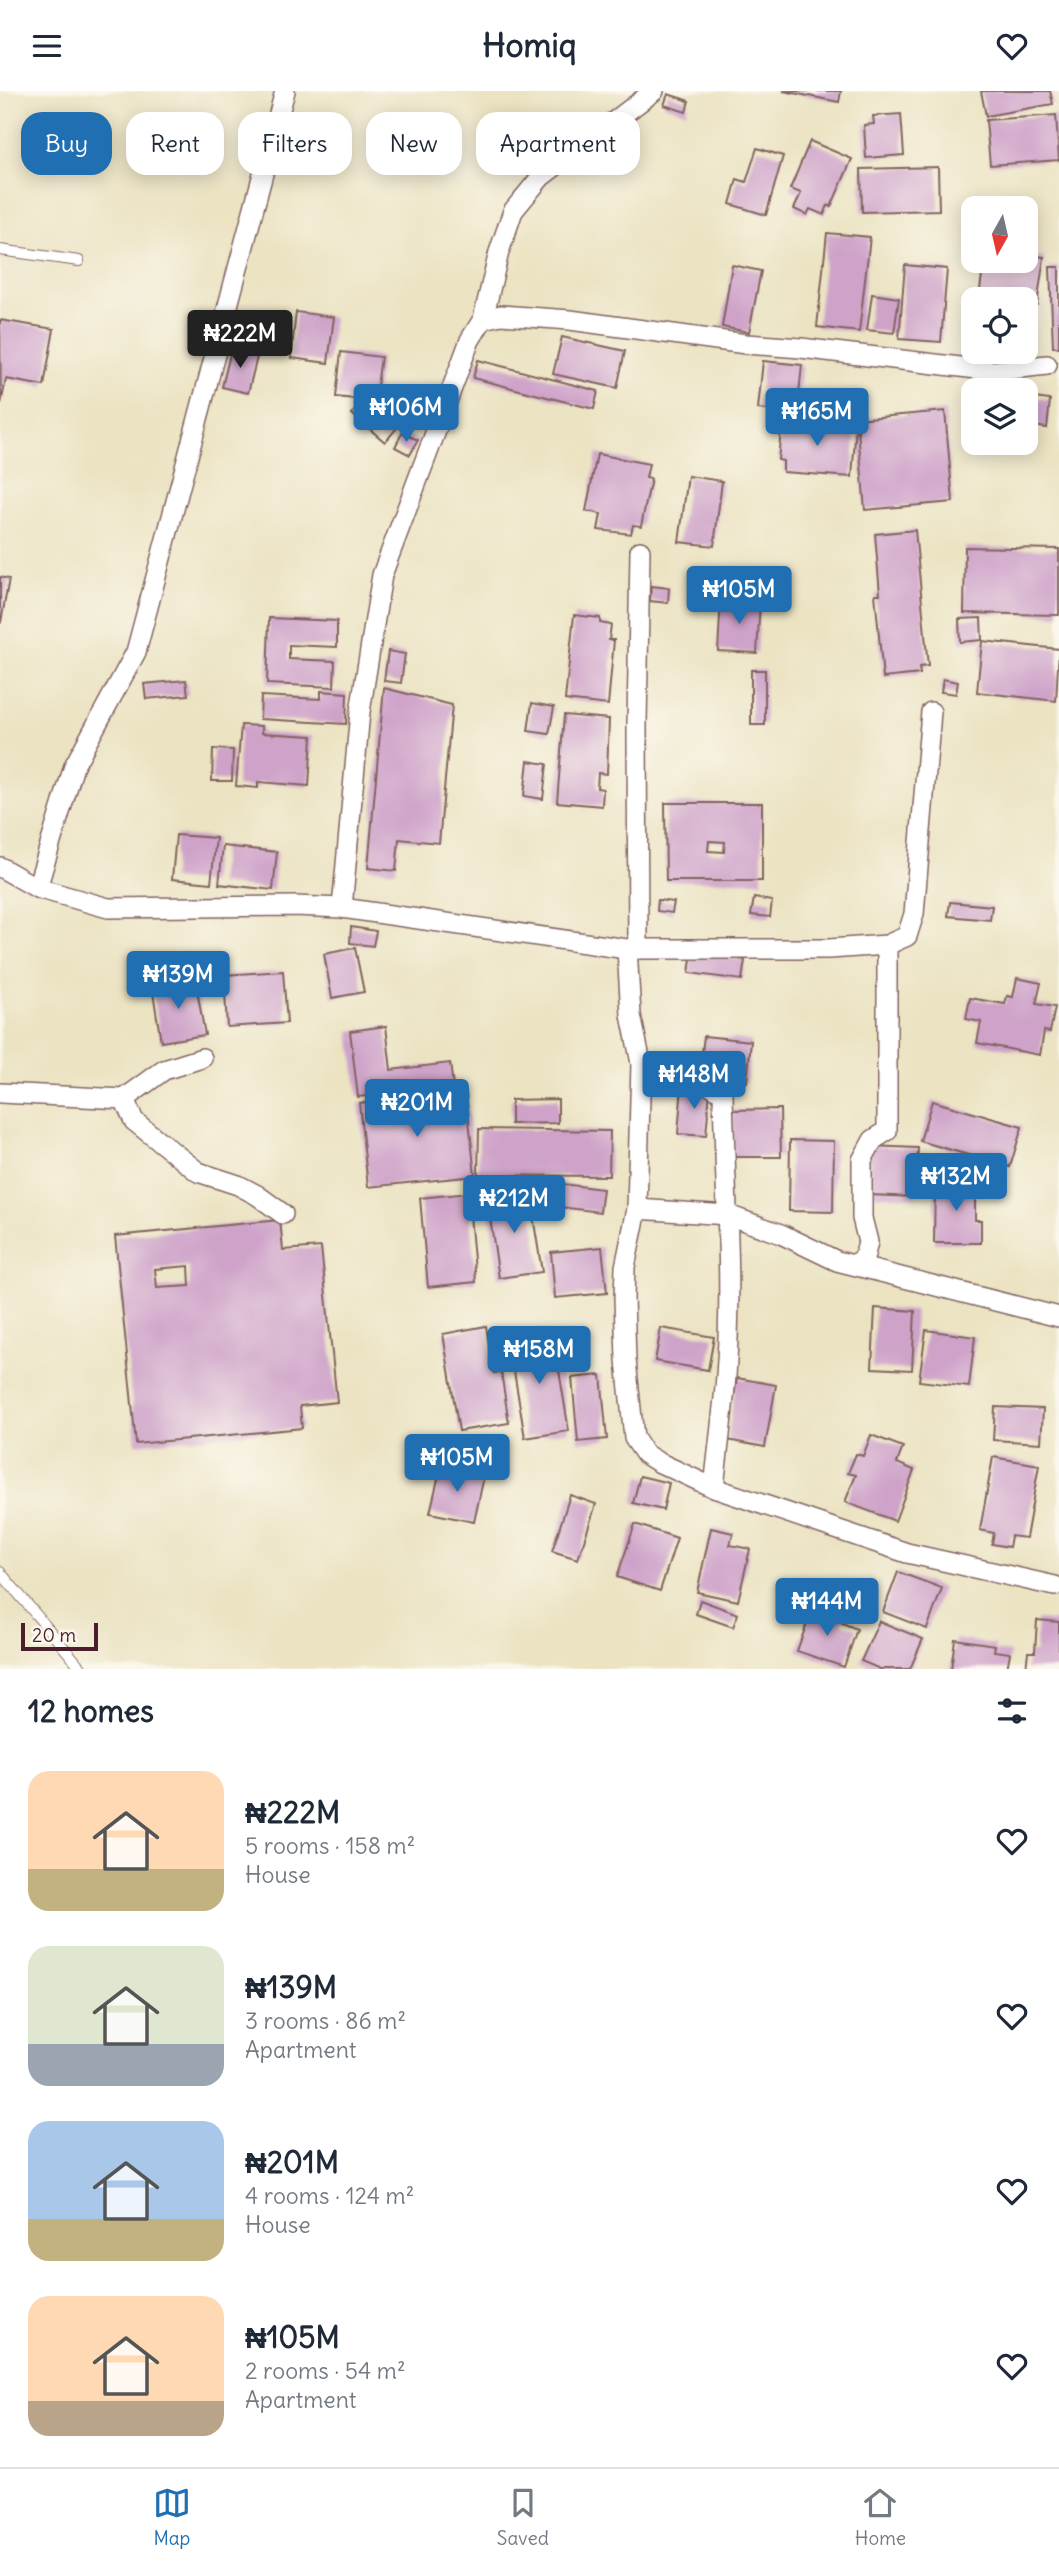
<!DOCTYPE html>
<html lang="en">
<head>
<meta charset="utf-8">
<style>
  :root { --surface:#fff; --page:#f6f6f7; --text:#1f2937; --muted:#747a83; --line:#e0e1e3; --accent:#1f6fb2 }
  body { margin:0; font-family:Delius,sans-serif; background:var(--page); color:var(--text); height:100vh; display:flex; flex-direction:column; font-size:26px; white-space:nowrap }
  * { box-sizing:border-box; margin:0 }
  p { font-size:23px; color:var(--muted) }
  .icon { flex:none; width:38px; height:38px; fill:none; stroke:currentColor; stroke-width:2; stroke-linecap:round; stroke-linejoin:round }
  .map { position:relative; height:1578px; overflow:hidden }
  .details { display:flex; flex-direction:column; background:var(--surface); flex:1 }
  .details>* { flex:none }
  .guide { position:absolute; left:21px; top:21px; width:700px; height:63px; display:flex; gap:14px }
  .needle { width:46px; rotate:188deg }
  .fabs { position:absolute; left:961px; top:105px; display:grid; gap:14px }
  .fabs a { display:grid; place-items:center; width:77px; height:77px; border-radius:14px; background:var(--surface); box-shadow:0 4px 18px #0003; font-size:35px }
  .scale { position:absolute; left:21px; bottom:18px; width:77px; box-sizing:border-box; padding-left:7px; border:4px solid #4a1f2b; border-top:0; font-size:19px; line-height:24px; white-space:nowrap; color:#4a1f2b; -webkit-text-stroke:5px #fbf7ec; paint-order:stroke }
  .price { position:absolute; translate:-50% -60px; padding:0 16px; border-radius:7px; background:var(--accent); color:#fff; font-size:23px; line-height:46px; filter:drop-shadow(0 2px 4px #0008) }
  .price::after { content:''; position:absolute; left:50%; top:42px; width:21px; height:16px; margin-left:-10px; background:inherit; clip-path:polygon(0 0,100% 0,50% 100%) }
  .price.on { background:#222; color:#fff }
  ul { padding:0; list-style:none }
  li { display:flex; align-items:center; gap:21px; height:175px; padding:0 28px }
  li span { display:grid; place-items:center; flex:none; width:196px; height:140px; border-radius:21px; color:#555 }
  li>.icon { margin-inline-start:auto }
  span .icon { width:84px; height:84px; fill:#fffc; stroke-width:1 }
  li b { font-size:30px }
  h2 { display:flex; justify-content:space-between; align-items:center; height:84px; padding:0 28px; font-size:30px }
  .tag { padding:0 24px; border-radius:21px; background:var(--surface); box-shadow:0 4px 18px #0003; font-size:24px; line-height:63px }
  .tag.on { background:var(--accent); color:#fff }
  header { display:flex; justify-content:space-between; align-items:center; height:91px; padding:0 28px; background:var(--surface); font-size:32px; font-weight:700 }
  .dock { display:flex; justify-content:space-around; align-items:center; height:98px; border-top:2px solid var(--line); background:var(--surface); font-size:19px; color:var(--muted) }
  .dock a { display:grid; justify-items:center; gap:4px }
  .dock .on { color:var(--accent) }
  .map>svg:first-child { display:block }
  .building { fill:#cea2c9; fill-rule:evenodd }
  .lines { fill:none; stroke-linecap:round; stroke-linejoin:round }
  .lane-casing { stroke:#826460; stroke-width:12 }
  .street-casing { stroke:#826460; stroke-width:22 }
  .lane { stroke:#fff; stroke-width:10 }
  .street { stroke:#fff; stroke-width:19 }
</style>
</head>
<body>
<header><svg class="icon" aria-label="menu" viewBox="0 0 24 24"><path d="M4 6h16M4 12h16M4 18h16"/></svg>Homiq<svg class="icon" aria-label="heart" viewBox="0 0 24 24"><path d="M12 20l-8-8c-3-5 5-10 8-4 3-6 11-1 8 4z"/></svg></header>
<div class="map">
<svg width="1059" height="1578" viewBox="0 0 1059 1578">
  <rect width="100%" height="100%" fill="#fbf7ec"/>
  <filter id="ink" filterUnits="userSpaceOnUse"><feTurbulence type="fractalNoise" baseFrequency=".0143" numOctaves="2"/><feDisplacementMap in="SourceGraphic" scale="14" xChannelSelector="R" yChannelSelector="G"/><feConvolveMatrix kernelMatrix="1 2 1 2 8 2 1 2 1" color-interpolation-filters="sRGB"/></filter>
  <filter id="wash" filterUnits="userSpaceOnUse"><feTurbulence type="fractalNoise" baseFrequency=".00686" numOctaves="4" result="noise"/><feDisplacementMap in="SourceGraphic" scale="28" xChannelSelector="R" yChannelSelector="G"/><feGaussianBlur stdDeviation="1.57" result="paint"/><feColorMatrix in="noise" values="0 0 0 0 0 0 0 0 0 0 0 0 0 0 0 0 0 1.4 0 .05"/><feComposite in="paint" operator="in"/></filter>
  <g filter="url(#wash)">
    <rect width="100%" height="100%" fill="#ebe3c2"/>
    <g id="blocks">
      <g class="building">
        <polygon points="783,0 841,0 839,11"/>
        <polygon points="981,0 1050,0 1053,13 986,25"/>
        <polygon points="668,3 689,10 686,21 664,14"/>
        <polygon points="901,23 904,64 866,67 864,34 874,33 873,25"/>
        <polygon points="1056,24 1059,69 990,74 986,29"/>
        <polygon points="810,50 852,68 831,116 828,114 824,124 810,118 807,124 794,118 801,102 790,98"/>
        <polygon points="757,57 783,65 766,124 730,113 737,88 746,91"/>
        <polygon points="938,76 939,119 862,121 861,78"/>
        <polygon points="827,142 870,146 859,241 817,236"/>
        <polygon points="1026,164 1044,166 1037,214 1026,213 1026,208 979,206 984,170 1026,170"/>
        <polygon points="732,174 761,180 749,241 722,236"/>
        <polygon points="905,174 947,178 941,251 899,248"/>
        <polygon points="1050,176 1059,176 1059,256 1053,256"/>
        <polygon points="872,203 899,207 894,242 867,239"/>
        <polygon points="296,221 334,226 328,272 291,267"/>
        <polygon points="0,229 54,238 44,295 6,288 1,313"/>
        <polygon points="562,246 625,260 617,297 553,283"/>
        <polygon points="232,255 258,262 248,302 222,296"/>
        <polygon points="341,261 381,266 375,310 336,306"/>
        <polygon points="478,269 598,300 594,318 473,287"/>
        <polygon points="763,270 802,274 797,322 758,318"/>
        <polygon points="1026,306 1050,309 1047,337 1026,334"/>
        <polygon points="362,310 397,337 385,351 352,323"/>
        <polygon points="945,320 953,411 865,419 857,328"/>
        <polygon points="782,329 856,335 852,386 783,381 783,370 778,369"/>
        <polygon points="402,342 418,349 410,364 395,356"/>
        <polygon points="597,363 649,373 646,387 651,388 641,435 633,434 631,443 598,439 601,423 586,420"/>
        <polygon points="688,385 722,390 714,455 679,451"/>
        <polygon points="915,439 928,575 919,576 920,583 883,587 875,503 880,503 875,443"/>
        <polygon points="965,456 1059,458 1059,524 964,522"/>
        <polygon points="0,486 9,488 1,531 0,530"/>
        <polygon points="651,495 669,497 668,512 650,510"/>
        <polygon points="721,508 760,510 757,562 718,560"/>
        <polygon points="574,524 600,527 600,532 611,534 609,549 614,549 608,614 565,609"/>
        <polygon points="269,527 337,530 337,556 289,554 289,568 335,570 334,596 267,593"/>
        <polygon points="981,527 982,549 960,551 959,528"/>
        <polygon points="982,550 1059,558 1056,610 977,601"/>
        <polygon points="388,560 405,563 401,592 384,590"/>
        <rect x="751" y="579" width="14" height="55"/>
        <polygon points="943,588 958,591 956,603 941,601"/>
        <polygon points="186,589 188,604 146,608 144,593"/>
        <polygon points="384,597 452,614 439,752 399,748 396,780 368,777"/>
        <polygon points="321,600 347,602 346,633 260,628 261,605 321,608"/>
        <polygon points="532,612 554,616 549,643 528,640"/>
        <polygon points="564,624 609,628 607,683 598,682 597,697 603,698 602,715 557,711"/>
        <polygon points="241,634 262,635 262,642 312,645 309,695 258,691 258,697 236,695"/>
        <polygon points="213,658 233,659 232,690 212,690"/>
        <polygon points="528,670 547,673 543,708 524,705"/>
        <path d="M665,712h97v78h-96zM709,750l16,1 -1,10 -16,-1z"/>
        <polygon points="176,744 216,747 211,792 172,788"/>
        <polygon points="223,755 277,761 273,799 219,793"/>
        <polygon points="754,807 772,810 770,826 751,824"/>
        <polygon points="658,809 674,811 672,822 657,820"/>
        <polygon points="950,811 992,815 990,829 948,825"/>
        <polygon points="351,836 376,840 373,855 350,852"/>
        <polygon points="355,857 364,901 332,907 324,863"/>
        <polygon points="692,861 745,869 742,889 689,882"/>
        <polygon points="283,880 287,932 227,936 224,884"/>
        <polygon points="1017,887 1041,892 1036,913 1055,916 1050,941 1044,940 1040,964 977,952 981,931 966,928 970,907 1005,913 1007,905 1013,906"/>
        <polygon points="195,888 205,944 161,951 152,895"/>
        <polygon points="386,935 391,979 450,972 453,995 358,1006 350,940"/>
        <polygon points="704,945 751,950 747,991 699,986"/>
        <polygon points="682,995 710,997 706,1045 678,1043"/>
        <polygon points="466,1001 475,1085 368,1096 359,1012"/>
        <polygon points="558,1008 558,1032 511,1033 511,1009"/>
        <polygon points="932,1010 1022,1036 1010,1076 920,1050"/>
        <polygon points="780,1018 781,1066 734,1066 733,1019"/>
        <polygon points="479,1038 610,1040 609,1085 478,1084"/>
        <polygon points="790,1049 834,1050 833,1121 789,1120"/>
        <polygon points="870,1055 918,1057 916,1106 869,1104"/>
        <polygon points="935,1089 975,1089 975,1129 981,1129 981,1152 934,1152"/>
        <polygon points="546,1091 603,1098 600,1121 543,1114"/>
        <polygon points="529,1100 542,1181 499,1187 487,1106"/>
        <polygon points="468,1102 476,1191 428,1196 420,1107"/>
        <path d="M280,1129l3,30 38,-3 16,155 -37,4 2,22 -166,16 -21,-208zM189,1175l1,20 -33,2 -2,-19z"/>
        <polygon points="602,1156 607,1202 555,1207 551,1161"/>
        <polygon points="875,1217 915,1220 912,1279 872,1277"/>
        <polygon points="486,1235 494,1282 501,1281 509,1332 459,1340 443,1243"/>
        <polygon points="661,1237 714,1246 708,1279 655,1270"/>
        <polygon points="926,1239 975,1246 969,1296 919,1290"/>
        <polygon points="553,1243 569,1340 525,1347 509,1250"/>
        <polygon points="601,1284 607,1348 578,1351 572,1287"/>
        <polygon points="737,1287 776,1294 765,1356 727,1349"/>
        <polygon points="995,1316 1043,1318 1041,1352 993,1349"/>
        <polygon points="871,1344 903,1356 897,1372 914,1379 895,1430 845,1411 856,1384 848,1382 856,1363 863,1365"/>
        <polygon points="993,1366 1039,1374 1026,1447 1011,1445 1009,1456 992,1453 994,1442 980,1439"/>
        <polygon points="441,1375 484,1385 474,1431 430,1422"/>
        <polygon points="640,1385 669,1392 663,1419 633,1412"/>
        <polygon points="570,1404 596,1413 578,1468 552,1460"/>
        <polygon points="635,1433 677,1447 660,1500 617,1486"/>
        <polygon points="711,1437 733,1442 730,1454 750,1458 738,1510 697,1501"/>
        <polygon points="898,1481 942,1497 927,1538 883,1521"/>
        <polygon points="700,1509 738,1523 733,1536 696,1523"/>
        <polygon points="824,1520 844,1527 842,1532 857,1538 844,1576 797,1560 811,1521 823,1525"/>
        <polygon points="1037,1529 1059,1531 1059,1578 1026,1578 1028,1561 1035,1561"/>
        <polygon points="879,1530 923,1548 910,1578 880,1578 861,1570"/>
        <polygon points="955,1548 995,1554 994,1560 1010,1562 1007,1578 951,1578"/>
      </g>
    </g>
  </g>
  <g filter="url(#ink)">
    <use href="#blocks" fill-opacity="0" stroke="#826460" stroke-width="2"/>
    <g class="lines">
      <defs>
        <g id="lane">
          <polyline points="0,159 79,170"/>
          <polyline points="0,1481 82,1578"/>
        </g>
        <g id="street">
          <polyline points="483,228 501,224 570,229 746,253 801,257 994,280 1047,274"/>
          <polyline points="0,776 37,797 108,817 295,815 342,817 627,858 829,858 887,854 907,845 914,823 931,621"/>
          <polyline points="37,797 74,675 136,561 285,0"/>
          <polyline points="342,817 360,621 382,484 470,249 483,228 499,161 513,120 541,86 654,0"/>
          <polyline points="627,858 631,924 641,972 637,1118 625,1176 624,1207 626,1269 634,1347 645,1363 658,1371 714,1397 907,1462 1055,1495"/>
          <polyline points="638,858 637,633 640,460"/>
          <path d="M641,972l53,12 29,18c2,94 10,189 3,283 -3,37 -8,74 -12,112"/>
          <polyline points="0,1002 124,1008 164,979 202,967"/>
          <polyline points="124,1008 134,1030 198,1081 238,1094 257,1104 283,1123"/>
          <polyline points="637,1118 728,1124 781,1143 837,1170 1059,1226"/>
          <polyline points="854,1173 864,1168 868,1151 862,1127 862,1069 873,1049 887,1040 887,854"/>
        </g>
      </defs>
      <use href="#lane" class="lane-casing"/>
      <use href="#street" class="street-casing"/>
      <use href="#lane" class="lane"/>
      <use href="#street" class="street"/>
    </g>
  </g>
</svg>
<div class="fabs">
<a><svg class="needle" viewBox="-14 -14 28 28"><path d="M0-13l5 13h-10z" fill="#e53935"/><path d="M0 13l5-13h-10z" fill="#747a83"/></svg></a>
<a><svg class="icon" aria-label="locate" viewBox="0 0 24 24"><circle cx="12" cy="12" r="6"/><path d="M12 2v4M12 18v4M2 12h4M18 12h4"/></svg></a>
<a><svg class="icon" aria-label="layers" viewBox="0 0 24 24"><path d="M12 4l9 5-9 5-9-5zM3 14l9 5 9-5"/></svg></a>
</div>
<div class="scale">20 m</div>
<b class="price on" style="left:240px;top:279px">₦222M</b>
<b class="price" style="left:406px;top:353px">₦106M</b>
<b class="price" style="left:817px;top:357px">₦165M</b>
<b class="price" style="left:739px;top:535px">₦105M</b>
<b class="price" style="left:178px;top:920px">₦139M</b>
<b class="price" style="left:694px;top:1020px">₦148M</b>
<b class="price" style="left:417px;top:1048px">₦201M</b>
<b class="price" style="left:956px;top:1122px">₦132M</b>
<b class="price" style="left:514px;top:1144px">₦212M</b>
<b class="price" style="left:539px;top:1295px">₦158M</b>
<b class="price" style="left:457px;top:1403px">₦105M</b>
<b class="price" style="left:827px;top:1547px">₦144M</b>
<div class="guide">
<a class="tag on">Buy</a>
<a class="tag">Rent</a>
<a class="tag">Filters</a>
<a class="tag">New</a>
<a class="tag">Apartment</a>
</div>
</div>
<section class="details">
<h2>12 homes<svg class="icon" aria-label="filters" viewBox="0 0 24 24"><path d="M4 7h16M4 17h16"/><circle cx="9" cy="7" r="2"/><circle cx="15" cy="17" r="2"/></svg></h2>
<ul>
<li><span style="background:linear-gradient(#ffd9b3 70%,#c2b280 0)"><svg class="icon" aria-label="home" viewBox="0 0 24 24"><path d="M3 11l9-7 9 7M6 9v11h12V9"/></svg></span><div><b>₦222M</b><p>5 rooms · 158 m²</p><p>House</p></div><svg class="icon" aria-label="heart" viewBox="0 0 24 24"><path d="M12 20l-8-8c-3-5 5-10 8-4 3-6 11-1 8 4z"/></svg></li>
<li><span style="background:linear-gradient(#dfe7d0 70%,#9aa5b1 0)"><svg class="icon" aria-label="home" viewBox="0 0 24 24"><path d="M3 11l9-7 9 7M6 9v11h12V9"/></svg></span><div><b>₦139M</b><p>3 rooms · 86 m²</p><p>Apartment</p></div><svg class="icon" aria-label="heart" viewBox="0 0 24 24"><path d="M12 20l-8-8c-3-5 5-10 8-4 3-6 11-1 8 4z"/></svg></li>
<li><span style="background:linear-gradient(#a9c7e8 70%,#c2b280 0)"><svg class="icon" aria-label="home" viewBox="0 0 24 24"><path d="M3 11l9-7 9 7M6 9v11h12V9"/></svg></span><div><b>₦201M</b><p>4 rooms · 124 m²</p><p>House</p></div><svg class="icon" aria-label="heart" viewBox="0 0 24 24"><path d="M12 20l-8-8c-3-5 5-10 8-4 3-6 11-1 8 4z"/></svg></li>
<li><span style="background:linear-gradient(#ffd9b3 75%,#b9a48a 0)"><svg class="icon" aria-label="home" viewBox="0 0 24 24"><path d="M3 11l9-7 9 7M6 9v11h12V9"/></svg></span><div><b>₦105M</b><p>2 rooms · 54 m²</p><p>Apartment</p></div><svg class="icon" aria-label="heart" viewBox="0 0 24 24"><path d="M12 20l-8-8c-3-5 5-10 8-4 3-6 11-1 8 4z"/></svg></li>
</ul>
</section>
<nav class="dock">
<a class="on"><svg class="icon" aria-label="map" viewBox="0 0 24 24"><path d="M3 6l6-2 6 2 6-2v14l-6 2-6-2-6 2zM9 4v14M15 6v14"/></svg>Map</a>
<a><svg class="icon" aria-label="saved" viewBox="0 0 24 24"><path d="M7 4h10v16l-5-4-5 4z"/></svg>Saved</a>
<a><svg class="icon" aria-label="home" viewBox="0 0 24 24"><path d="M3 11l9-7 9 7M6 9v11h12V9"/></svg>Home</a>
</nav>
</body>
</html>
